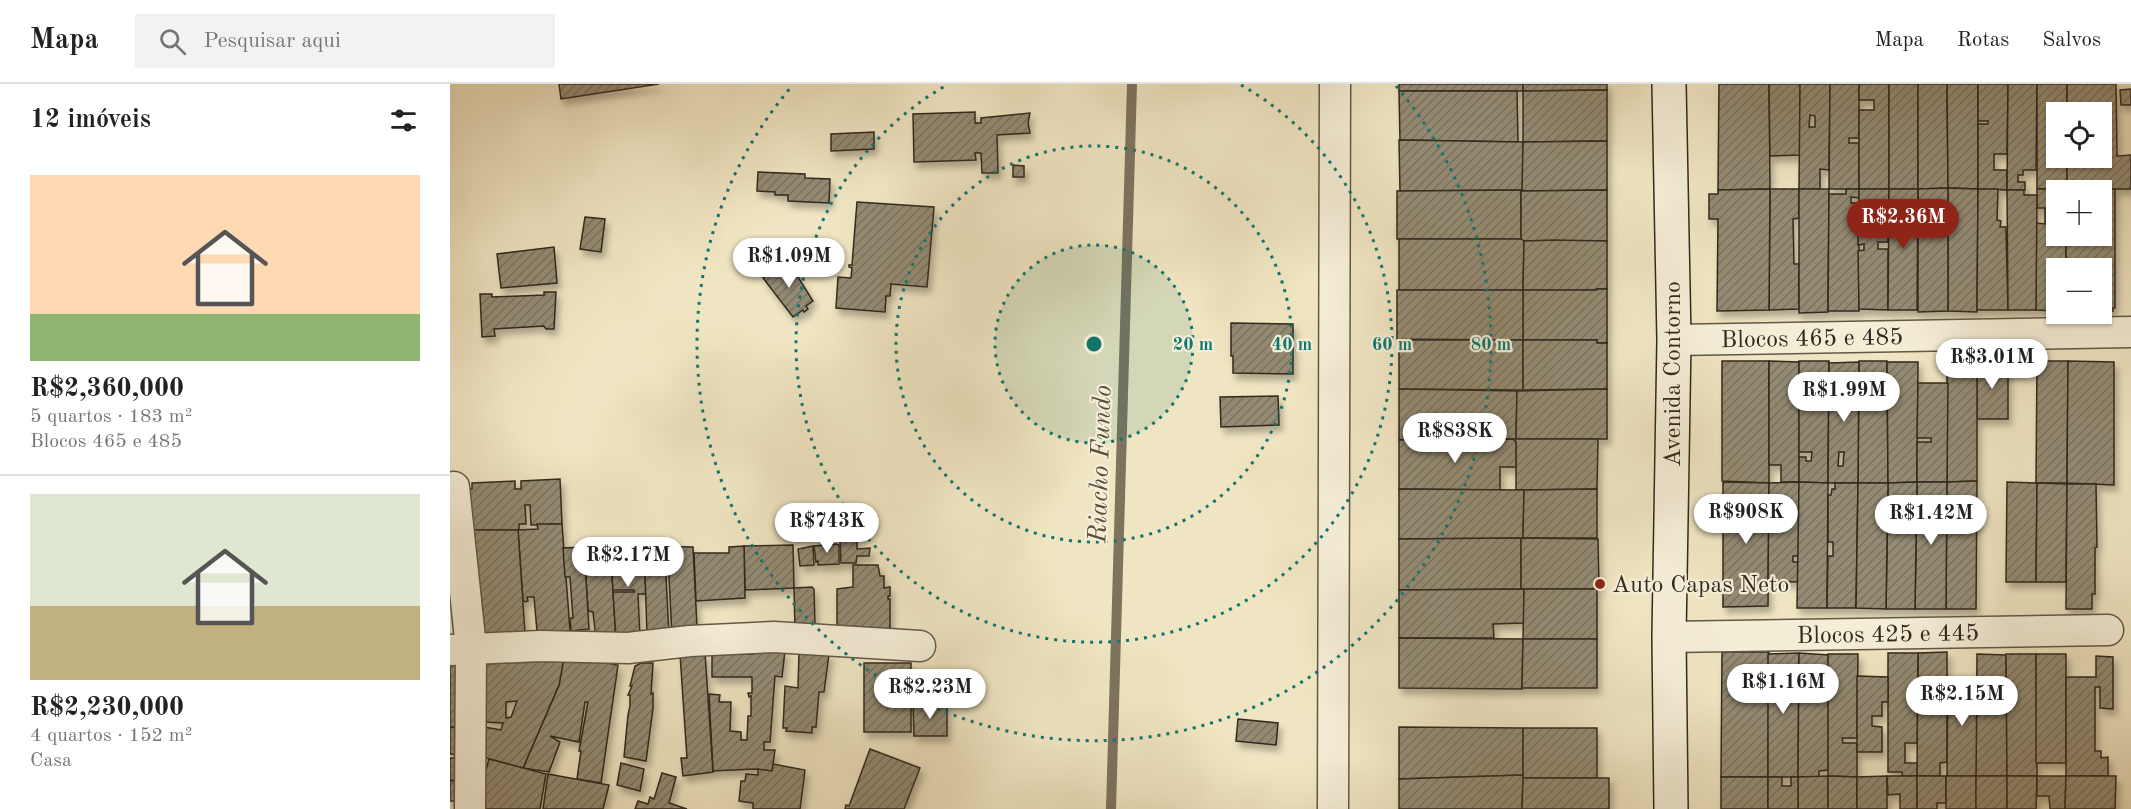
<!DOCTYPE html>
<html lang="pt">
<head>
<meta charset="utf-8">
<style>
  :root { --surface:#fff; --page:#f2f2f2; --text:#222; --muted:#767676; --line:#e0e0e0; --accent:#8f2418 }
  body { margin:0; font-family:"Old Standard TT",serif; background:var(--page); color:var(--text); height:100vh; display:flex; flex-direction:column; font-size:22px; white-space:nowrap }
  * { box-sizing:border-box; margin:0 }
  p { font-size:20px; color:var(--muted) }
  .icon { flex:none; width:33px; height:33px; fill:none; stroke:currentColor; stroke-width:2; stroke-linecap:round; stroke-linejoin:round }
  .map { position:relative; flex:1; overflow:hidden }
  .panel { display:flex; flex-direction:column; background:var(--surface); width:450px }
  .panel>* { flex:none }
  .controls { position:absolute; left:1596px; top:18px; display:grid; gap:12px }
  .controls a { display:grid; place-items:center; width:66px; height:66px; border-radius:0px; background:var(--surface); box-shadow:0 2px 4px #0004; font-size:30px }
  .price { position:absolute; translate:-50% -51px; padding:0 14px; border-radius:21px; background:#fff; color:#222; font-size:20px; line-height:39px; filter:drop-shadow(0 2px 3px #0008) }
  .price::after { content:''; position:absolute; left:50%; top:36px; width:18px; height:14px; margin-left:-9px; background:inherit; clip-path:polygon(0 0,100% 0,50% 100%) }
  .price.current { background:var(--accent); color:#fff }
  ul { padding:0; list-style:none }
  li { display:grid; align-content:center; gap:12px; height:318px; padding:0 30px }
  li+li { border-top:2px solid var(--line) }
  li span { display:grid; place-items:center; height:186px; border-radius:0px; color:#555 }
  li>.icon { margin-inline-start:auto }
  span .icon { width:108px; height:108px; fill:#fffc; stroke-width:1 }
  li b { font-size:26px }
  h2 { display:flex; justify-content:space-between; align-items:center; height:72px; padding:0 30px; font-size:26px }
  header { display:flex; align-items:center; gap:36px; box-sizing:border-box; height:84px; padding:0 30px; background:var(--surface); border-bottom:2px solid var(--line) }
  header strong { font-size:28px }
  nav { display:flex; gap:33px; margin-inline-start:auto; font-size:21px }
  .search { width:420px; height:54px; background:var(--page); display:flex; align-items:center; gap:15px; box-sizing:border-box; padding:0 21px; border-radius:0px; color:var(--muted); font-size:22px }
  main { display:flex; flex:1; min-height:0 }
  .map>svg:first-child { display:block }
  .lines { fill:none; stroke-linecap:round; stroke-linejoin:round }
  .stream { stroke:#7d735f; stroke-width:10 }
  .building { fill:url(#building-hatch); stroke:#31291e; stroke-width:1.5; fill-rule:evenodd; filter:url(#shadow) }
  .street-casing { stroke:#615847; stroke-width:33 }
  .secondary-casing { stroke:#31291e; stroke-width:36 }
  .street { stroke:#f5eed7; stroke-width:30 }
  .secondary { stroke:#f5eed7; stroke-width:33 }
  .ring { fill:none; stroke:#0f766e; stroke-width:3; stroke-dasharray:3 6 }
  .poi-dot { fill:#8f2418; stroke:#f5eed7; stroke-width:2 }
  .labels { text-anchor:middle; stroke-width:4.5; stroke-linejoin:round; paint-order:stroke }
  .street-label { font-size:24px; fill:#31291e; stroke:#f5eed7 }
  .poi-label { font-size:24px; fill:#31291e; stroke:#f5eed7; text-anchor:start }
  .water-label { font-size:26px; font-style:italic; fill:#574e3e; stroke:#f5eed7 }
  .centre { fill:#0f766e; stroke:#f5eed7; stroke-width:3 }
  .ring-label { font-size:18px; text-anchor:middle; font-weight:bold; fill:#0f766e; stroke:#f5eed7; stroke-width:4.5; stroke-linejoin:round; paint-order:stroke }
</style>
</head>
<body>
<header>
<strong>Mapa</strong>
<div class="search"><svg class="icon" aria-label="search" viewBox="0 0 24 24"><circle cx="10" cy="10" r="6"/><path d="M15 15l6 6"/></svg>Pesquisar aqui</div>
<nav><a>Mapa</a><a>Rotas</a><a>Salvos</a></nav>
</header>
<main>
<section class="panel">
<h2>12 imóveis<svg class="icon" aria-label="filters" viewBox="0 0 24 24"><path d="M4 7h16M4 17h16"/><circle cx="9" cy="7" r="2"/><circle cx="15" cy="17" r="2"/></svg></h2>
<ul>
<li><span style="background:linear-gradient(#ffd9b3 75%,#8fb573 0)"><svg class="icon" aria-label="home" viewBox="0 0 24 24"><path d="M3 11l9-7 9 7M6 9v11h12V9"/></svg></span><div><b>R$2,360,000</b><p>5 quartos · 183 m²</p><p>Blocos 465 e 485</p></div></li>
<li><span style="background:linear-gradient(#dfe7d0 60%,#c2b280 0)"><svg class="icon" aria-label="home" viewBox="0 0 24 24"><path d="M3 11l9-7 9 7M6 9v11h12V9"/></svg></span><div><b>R$2,230,000</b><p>4 quartos · 152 m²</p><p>Casa</p></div></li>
</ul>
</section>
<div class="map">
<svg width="1681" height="725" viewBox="0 0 1681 725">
  <defs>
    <pattern id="building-hatch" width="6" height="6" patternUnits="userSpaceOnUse" patternTransform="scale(1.5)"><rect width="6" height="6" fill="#948b73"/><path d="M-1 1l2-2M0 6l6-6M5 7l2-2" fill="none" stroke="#79725e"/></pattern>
    <filter id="shadow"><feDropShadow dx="3.5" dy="6" stdDeviation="3" flood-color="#0004"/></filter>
  </defs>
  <rect width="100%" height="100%" fill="#f0e5c2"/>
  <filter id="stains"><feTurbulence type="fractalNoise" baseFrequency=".00333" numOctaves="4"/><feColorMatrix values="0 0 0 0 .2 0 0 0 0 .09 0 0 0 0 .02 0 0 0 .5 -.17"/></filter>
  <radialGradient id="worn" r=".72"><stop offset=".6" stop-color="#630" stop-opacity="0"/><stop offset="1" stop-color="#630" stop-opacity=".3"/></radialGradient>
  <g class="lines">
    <polyline class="stream" points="661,725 682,0"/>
  </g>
  <g class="building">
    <polygon points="109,0 209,0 111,15"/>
    <rect x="949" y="0" width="124" height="7"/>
    <polygon points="1073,0 1157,0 1157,6 1073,7"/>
    <polygon points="1269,0 1319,0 1320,105 1268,106"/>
    <polygon points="1319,0 1350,0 1350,71 1320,72"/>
    <path d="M1350,0h30l-1,86 -9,-1v20h-21zM1360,31l5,1v11h-6z"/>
    <polygon points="1380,0 1409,0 1409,54 1399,54 1399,59 1409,59 1409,105 1379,105"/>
    <polygon points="1409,0 1439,0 1439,105 1409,105 1409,26 1424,26 1424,16 1409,16"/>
    <rect x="1439" y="0" width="29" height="105"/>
    <polygon points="1468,0 1497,0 1498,104 1468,105"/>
    <polygon points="1497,0 1528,0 1528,105 1498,104"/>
    <polygon points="1528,0 1558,0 1557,70 1544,70 1544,86 1557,86 1557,106 1528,105 1528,40 1538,40 1538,37 1528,37"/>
    <polygon points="1558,0 1587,0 1586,86 1573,86 1573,91 1568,91 1568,98 1575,98 1575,106 1557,106"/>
    <polygon points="1587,0 1617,0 1617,28 1606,28 1606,74 1617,74 1617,105 1587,105"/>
    <polygon points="1617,0 1666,0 1667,72 1681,71 1681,105 1617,105 1617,74 1652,74 1652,28 1617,28"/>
    <polygon points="1681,5 1681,21 1671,21 1670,6"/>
    <polygon points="1157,6 1157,57 1073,58 1073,7"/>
    <polygon points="949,7 1067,7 1068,58 950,56"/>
    <polygon points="525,28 525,39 531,39 531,34 580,29 578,39 580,49 547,51 548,89 532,89 531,69 525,69 526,76 464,78 463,30"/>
    <polygon points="424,48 424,65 381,67 381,50"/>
    <polygon points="949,56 1073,58 1073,106 950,107"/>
    <polygon points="1157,57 1157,106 1072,107 1073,58"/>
    <polygon points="563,81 574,82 574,93 563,93"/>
    <polygon points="308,88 355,90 355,94 380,95 379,119 338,117 338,111 325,111 325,108 307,107"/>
    <polygon points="1498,104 1528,105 1527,228 1498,227"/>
    <polygon points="1498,104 1498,227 1468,228 1468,105"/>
    <polygon points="1320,105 1349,105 1349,134 1343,135 1344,180 1349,180 1349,225 1319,226"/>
    <polygon points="1320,105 1319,226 1267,227 1268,135 1259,135 1259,110 1268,110 1268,106"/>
    <polygon points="1349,105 1379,105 1378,228 1349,229"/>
    <polygon points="1396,105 1409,105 1409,114 1401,113 1401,119 1409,119 1409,227 1378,227 1379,110 1396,110"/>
    <polygon points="1409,105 1439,105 1438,158 1428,158 1428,165 1438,165 1438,226 1409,225 1408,167 1414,166 1414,160 1408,161"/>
    <polygon points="1439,105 1468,105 1467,226 1438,226"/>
    <polygon points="1528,105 1548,105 1547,136 1551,137 1550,143 1556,143 1558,226 1527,226"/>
    <polygon points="1587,105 1617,105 1606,106 1606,152 1616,152 1616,184 1606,184 1606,227 1586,226 1586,139 1595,140 1595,124 1587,124"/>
    <polygon points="1617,105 1665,105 1665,224 1663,224 1663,227 1652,227 1652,184 1616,184 1616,152 1652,152 1652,106"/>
    <polygon points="1073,106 1071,107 1071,155 947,155 947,107"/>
    <polygon points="1157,106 1157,157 1071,157 1071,107"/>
    <polygon points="1557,106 1574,106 1574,111 1587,111 1586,226 1558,226"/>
    <polygon points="407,118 484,123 477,203 441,200 440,212 436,212 435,228 386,224 388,193 401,194 402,184 399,183 399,181 402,181"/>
    <polygon points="135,133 155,135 151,168 130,165"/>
    <polygon points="949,155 1071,155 1074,157 1073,206 949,206"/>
    <polygon points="1104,156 1157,157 1157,205 1147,205 1147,206 1073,206 1074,157"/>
    <polygon points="104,163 107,199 51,204 47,170"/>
    <polygon points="338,177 363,217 356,222 358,225 354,228 353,226 343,233 313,194"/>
    <polygon points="1147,205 1157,205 1157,259 1147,259 1147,256 1073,256 1073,206 1147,206"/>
    <polygon points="947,206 1073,206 1073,256 947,255"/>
    <polygon points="94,208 106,208 104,245 96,245 94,242 44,245 45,252 32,253 30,210 42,210 42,213 94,211"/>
    <polygon points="781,239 843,240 843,290 783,289 783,272 781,272"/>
    <polygon points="949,256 1073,256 1073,306 949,305"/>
    <polygon points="1073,256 1147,256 1147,259 1157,259 1157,305 1073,306"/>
    <polygon points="1527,276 1558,277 1558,335 1527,335"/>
    <polygon points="1272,277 1319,277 1319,399 1272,397"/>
    <polygon points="1319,277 1349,278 1349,398 1331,398 1331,381 1319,381"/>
    <polygon points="1349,277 1379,277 1378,399 1349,398 1349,373 1356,373 1356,377 1361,377 1362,368 1349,368"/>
    <polygon points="1409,277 1437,277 1438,399 1408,399"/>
    <polygon points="1527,277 1527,397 1497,398 1497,278"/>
    <polygon points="1587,277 1618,277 1617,399 1586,399"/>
    <polygon points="1618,277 1664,278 1664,401 1617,399"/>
    <polygon points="1437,278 1468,278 1467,398 1438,399"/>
    <path d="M1379,279l30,-1 -1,121h-30zM1389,368h5l-1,14h-5z"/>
    <polygon points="1468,299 1498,299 1497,398 1467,398 1467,358 1481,358 1481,354 1467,354"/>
    <polygon points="949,305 1067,307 1066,355 949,356"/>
    <polygon points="1157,305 1157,355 1066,355 1067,307"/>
    <polygon points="828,312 829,341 771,343 770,313"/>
    <polygon points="1063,355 1148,355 1147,405 1066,406 1066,358"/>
    <polygon points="1063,355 1066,358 1066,383 1050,383 1050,406 949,405 949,356"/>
    <polygon points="110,395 112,440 81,441 80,421 75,421 76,440 69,440 69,446 17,446 13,405 22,405 22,399 65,397 65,405 71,405 71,397"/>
    <polygon points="1527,397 1526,525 1496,525 1497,398"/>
    <polygon points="1273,398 1319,399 1319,418 1289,418 1290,420 1319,420 1318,522 1273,523"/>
    <polygon points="1349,398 1349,472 1343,472 1343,478 1349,478 1349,498 1318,497 1319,399"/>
    <polygon points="1349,398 1378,399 1377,524 1347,524"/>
    <polygon points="1467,398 1497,398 1496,525 1465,525"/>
    <polygon points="1467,398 1465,525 1436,525 1438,399"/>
    <polygon points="1557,398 1587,399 1586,498 1556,498"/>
    <polygon points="1385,399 1408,399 1406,524 1377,524 1378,472 1383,472 1383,458 1378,458 1378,411 1381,411 1382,405 1385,405"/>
    <polygon points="1408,399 1438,399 1436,525 1406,524"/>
    <polygon points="1587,399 1617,400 1616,498 1586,498"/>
    <polygon points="1617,400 1646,400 1647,463 1645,464 1645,510 1642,510 1642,525 1616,525"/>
    <polygon points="949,405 1074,406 1073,454 949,455"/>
    <polygon points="1147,405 1147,454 1073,454 1074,406"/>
    <polygon points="87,440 112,440 120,547 87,547 84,513 77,513 78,517 75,518 73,516 68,446 88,445"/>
    <polygon points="17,446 68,446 75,549 26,552"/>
    <polygon points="1071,454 1071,505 949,506 949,455"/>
    <polygon points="1071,454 1148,455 1149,505 1071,505"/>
    <polygon points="390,457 407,457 407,465 420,464 419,472 407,472 406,479 391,479"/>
    <polygon points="386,460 389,461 389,480 368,481 368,477 366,478 364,462"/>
    <polygon points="160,461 166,555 146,555 143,528 138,527 134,463"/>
    <polygon points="160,461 194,462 196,510 188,510 190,554 166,555 163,508 184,508 184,506 163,506"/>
    <polygon points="343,461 344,504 295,506 294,462"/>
    <polygon points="194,462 243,463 247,543 222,553 218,472 215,473 219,551 197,551"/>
    <polygon points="294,462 295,514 246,517 244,469 279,469 279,463"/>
    <polygon points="363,462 364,481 350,482 348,465"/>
    <polygon points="134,463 139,545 121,547 120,534 123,534 120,493 115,493 113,464"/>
    <polygon points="403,481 428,481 430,492 434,492 434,504 440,503 440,512 438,512 438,515 440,515 440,551 387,544 387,505 403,503"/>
    <polygon points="362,503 364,505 365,541 345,544 344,504"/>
    <polygon points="1074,505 1074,539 1043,540 1044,554 949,554 949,506"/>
    <polygon points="1074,505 1147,505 1147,555 1073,555"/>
    <polygon points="949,554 1073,555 1072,605 949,604"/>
    <polygon points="1073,555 1147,555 1147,604 1072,604"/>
    <polygon points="304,567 335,567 332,593 325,592 320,658 314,658 314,666 325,666 322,687 304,685 263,687 259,610 270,611 269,618 281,618 280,647 291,648 291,656 297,656 298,632 301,632 301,612 299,613 298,609 302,609 302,593 262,593 262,570 304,570"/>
    <polygon points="349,568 379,570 374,608 369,608 366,643 362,643 362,649 336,647 337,644 333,644 335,602 348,604"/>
    <polygon points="1274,568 1319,568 1318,693 1271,693 1272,569"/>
    <polygon points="1497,568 1497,678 1490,679 1490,692 1467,692 1468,569"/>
    <polygon points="255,569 263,688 233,692 231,674 237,674 230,570"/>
    <polygon points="1349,569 1348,693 1318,693 1318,570"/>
    <polygon points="1349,569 1379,571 1378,686 1369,687 1369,693 1348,693"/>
    <polygon points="1438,569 1468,569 1467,659 1455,659 1455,679 1467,679 1467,692 1452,692 1452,688 1438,688"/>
    <polygon points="1378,570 1408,570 1407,654 1392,654 1393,659 1407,659 1407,693 1378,692"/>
    <polygon points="1527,570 1556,571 1557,692 1526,692"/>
    <polygon points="1556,570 1586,570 1587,692 1557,692"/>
    <rect x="1586" y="570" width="30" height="109"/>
    <polygon points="114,571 168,581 151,699 127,695 131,667 129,667 138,618 135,618 129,658 100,652 110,658 99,688 73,684 109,601"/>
    <polygon points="1646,572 1663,573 1663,625 1650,624 1650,603 1645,603 1645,667 1651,667 1651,674 1658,673 1658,692 1616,692 1616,593 1646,593"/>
    <path d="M114,575l-5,26 -36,83 -41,-11 2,-30 17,3 2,-7 -19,-1v-58zM67,617l-6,16 -5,1v-16z"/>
    <polygon points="191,579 203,579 201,610 203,609 203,624 196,677 174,673 178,631 180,622 180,611 178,611 182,602 180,602 185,582"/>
    <rect x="414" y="579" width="47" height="69"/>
    <polygon points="0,581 17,581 17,644 0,643"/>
    <polygon points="1407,592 1438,593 1438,618 1432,618 1432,632 1422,632 1422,642 1432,643 1432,668 1407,668"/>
    <polygon points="1498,594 1527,594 1526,692 1497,692"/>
    <polygon points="463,620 497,620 497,652 464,652"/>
    <polygon points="788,635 828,639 826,661 786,657"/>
    <polygon points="0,643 17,644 12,671 0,670"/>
    <polygon points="949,643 1073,644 1073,691 949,695"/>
    <rect x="1073" y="644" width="74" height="50"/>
    <polygon points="420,665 470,684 454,725 395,725 396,721 399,722"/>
    <polygon points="0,674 16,675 15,697 0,696"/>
    <polygon points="39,675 96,690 90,725 29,725 30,708"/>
    <polygon points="171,679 194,685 190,707 167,701"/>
    <polygon points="323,680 355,686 350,725 303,725 303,719 289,717 291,697 295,697 296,690 308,691 308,685 322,687"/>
    <polygon points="212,689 226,693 219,719 237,725 185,725 188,717 198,720 200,713 204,715"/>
    <polygon points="98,690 159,701 153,725 93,725"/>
    <polygon points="1073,691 1072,725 949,725 949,695"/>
    <polygon points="1378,692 1378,725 1348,725 1348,693"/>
    <polygon points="1378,692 1407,693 1407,725 1378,725"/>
    <polygon points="1437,692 1437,725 1407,725 1407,693"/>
    <polygon points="1437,692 1467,692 1467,725 1450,725 1450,710 1438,711"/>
    <polygon points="1467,692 1496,692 1496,719 1487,719 1487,725 1467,725"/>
    <rect x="1496" y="692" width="30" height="33"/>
    <rect x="1526" y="692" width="31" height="33"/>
    <polygon points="1557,692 1587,692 1586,725 1557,725"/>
    <polygon points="1587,692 1616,692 1615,725 1600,725 1599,712 1587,712"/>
    <polygon points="1616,692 1666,692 1665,725 1615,725"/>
    <rect x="1271" y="693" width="47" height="32"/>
    <polygon points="1318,693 1332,693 1332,702 1341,702 1341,693 1348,693 1348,725 1318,725"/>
    <polygon points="1073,694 1159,694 1159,725 1072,725"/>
    <polygon points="0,697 15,697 14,717 0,717"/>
  </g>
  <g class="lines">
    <defs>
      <g id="street">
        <path id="s1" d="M1224,256l457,-8"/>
        <polyline points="4,403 21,564 20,725"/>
        <path id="s2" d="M1219,553l439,-7"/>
        <polyline points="0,566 90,562 178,564 240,557 324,553 470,562"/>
        <polyline points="883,725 885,0"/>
      </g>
      <polyline id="secondary" points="1219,0 1224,256 1219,553 1221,725"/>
    </defs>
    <use href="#street" class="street-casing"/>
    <use href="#secondary" class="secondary-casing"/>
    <use href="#street" class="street"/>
    <use href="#secondary" class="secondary"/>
  </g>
  <circle cx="644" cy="260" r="99" fill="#0f766e" fill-opacity=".12"/>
  <g class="ring">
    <circle cx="644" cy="260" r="99"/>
    <circle cx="644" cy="260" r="198"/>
    <path d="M791 1A298 298 0 1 1 497 1"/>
    <path d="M946 2A397 397 0 1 1 342 2"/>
  </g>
  <circle class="poi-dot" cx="1150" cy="500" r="6"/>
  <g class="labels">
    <g class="street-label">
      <text dy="8" stroke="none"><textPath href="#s1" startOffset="138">Blocos 465 e 485</textPath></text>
      <text transform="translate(1222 290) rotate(-90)" y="8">Avenida Contorno</text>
      <text dy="8" stroke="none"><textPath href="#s2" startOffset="219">Blocos 425 e 445</textPath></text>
    </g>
    <g class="poi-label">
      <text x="1162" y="508">Auto Capas Neto</text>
    </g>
    <g class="water-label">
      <text transform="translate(649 380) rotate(-88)" y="9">Riacho Fundo</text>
    </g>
  </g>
  <circle cx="644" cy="260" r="9" class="centre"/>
  <g class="ring-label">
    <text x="743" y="266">20 m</text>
    <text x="842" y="266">40 m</text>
    <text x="942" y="266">60 m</text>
    <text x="1041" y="266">80 m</text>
  </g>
  <rect width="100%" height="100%" filter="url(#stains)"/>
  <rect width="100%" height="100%" fill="url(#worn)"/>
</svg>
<div class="controls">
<a><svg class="icon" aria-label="locate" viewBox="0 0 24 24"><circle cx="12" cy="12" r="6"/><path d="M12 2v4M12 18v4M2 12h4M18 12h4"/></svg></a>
<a>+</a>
<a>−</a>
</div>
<b class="price current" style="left:1453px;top:166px">R$2.36M</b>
<b class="price" style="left:339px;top:205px">R$1.09M</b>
<b class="price" style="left:1542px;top:306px">R$3.01M</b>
<b class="price" style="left:1394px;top:339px">R$1.99M</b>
<b class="price" style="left:1005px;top:380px">R$838K</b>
<b class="price" style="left:1296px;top:461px">R$908K</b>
<b class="price" style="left:1481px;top:462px">R$1.42M</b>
<b class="price" style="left:377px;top:470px">R$743K</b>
<b class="price" style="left:178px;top:504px">R$2.17M</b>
<b class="price" style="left:1333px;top:631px">R$1.16M</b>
<b class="price" style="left:480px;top:636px">R$2.23M</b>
<b class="price" style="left:1512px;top:643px">R$2.15M</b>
</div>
</main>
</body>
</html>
